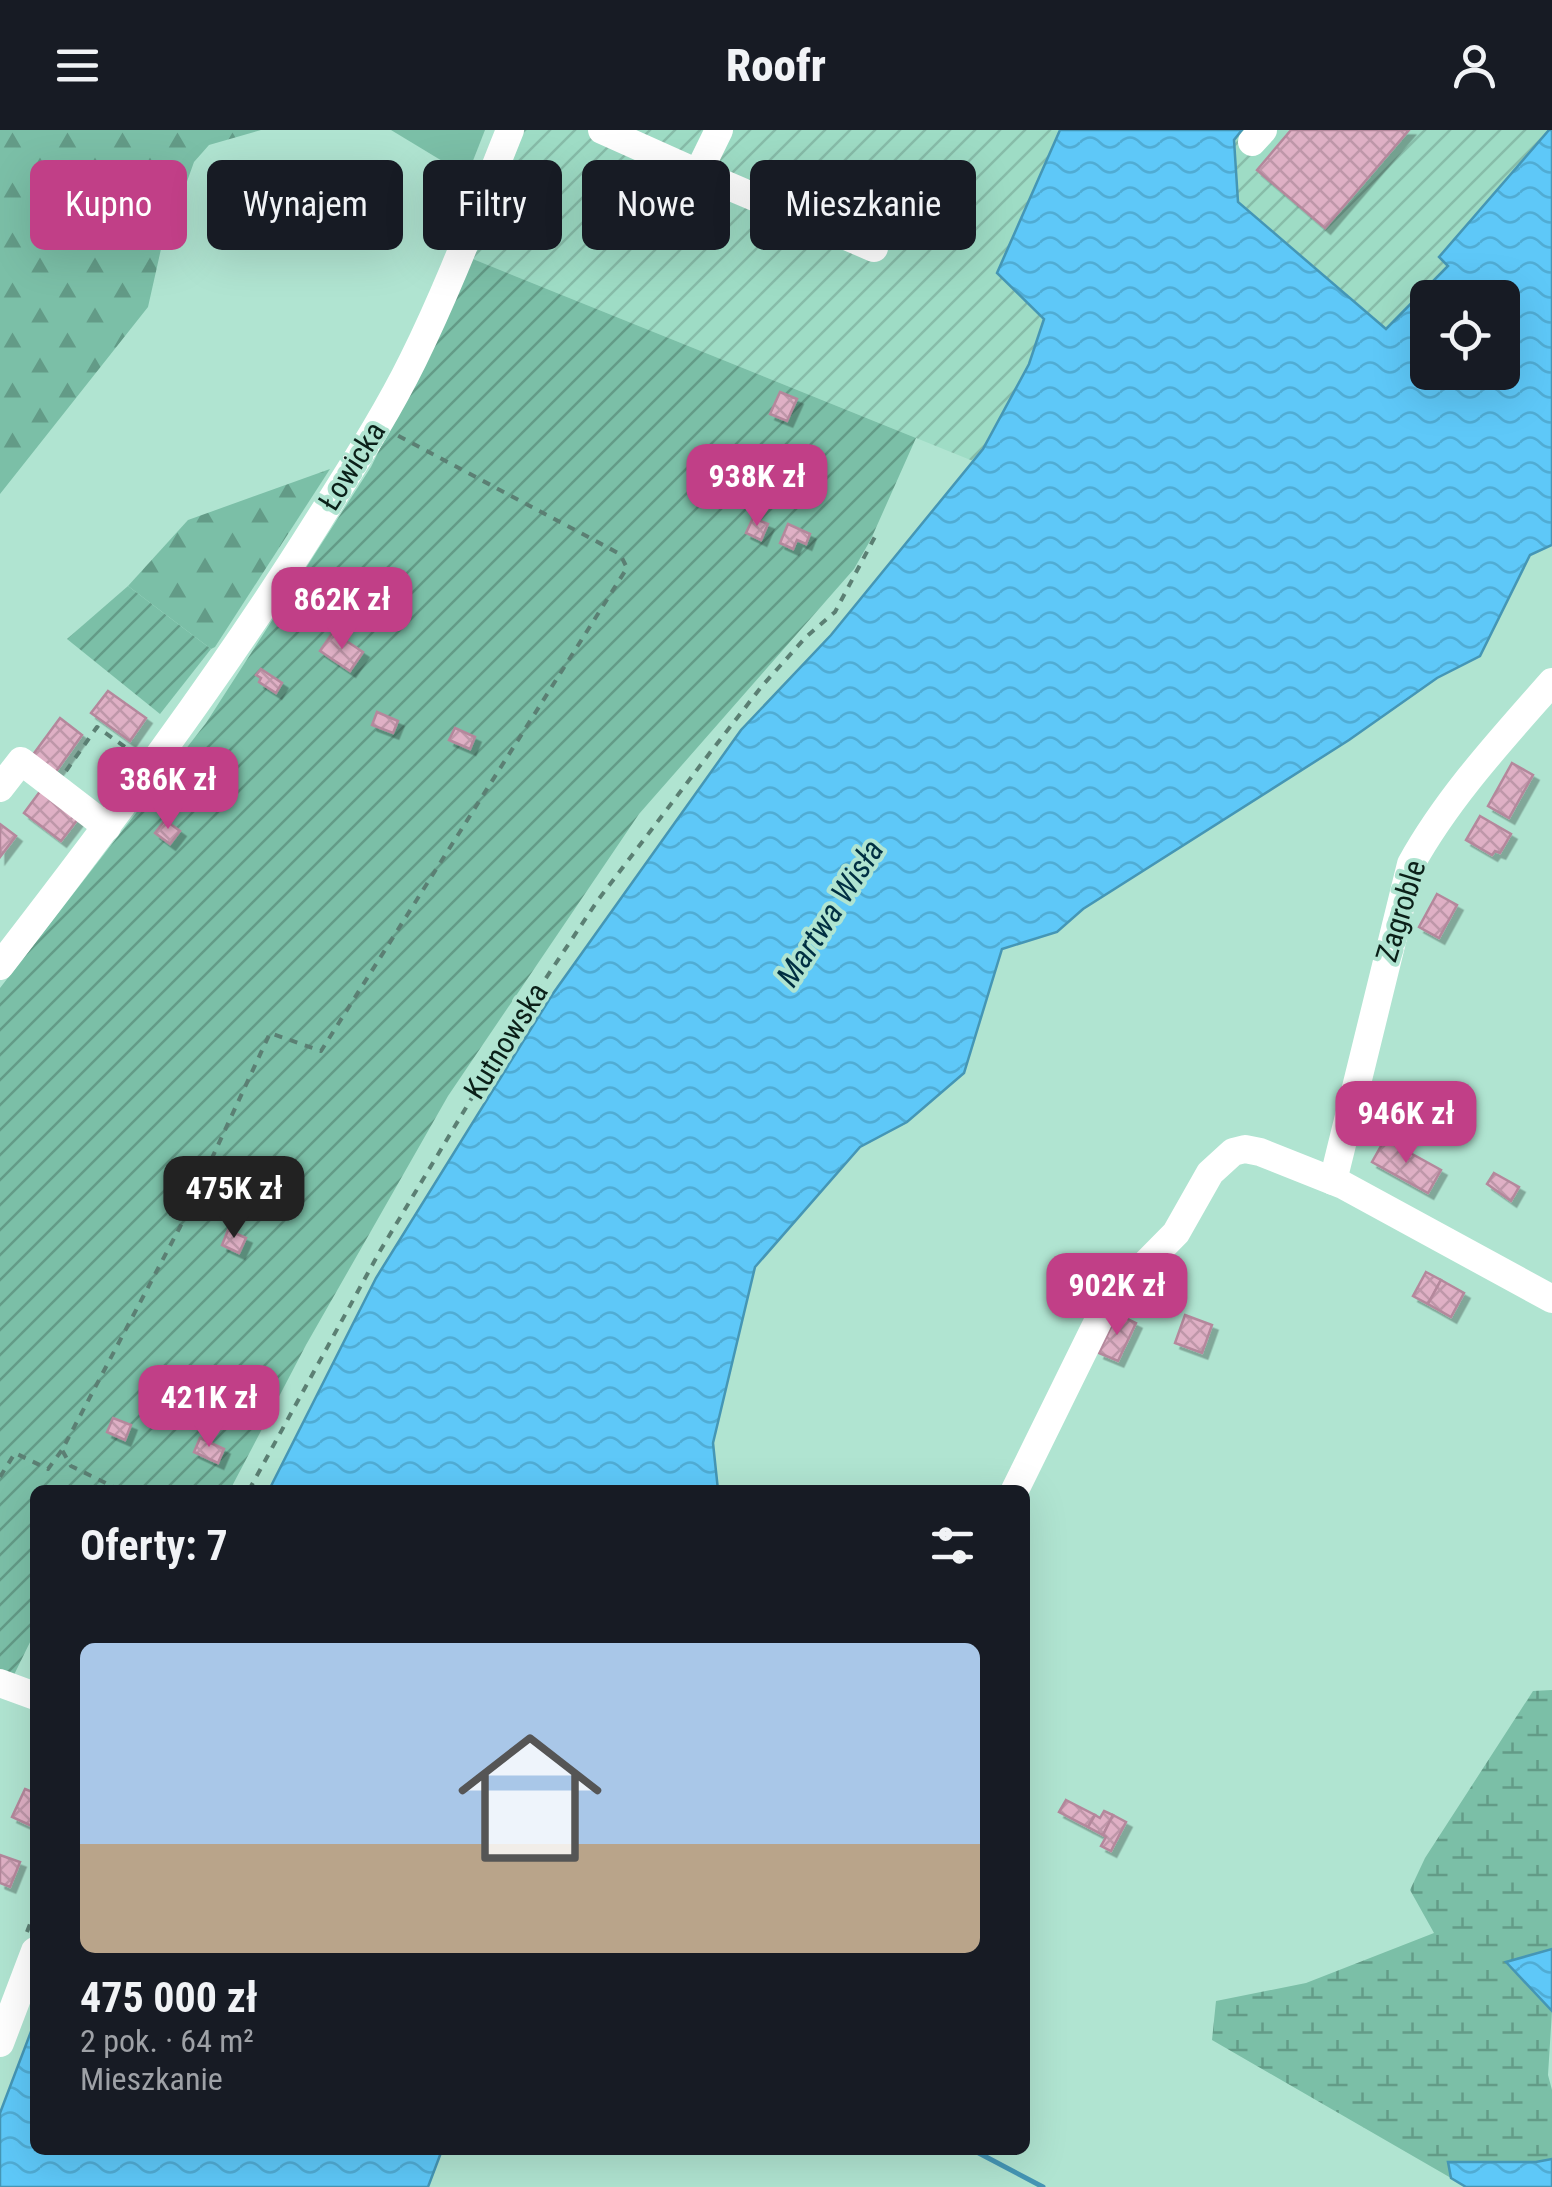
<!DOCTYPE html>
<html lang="pl">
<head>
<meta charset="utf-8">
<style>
  :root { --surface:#171b24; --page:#20242c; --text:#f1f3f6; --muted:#9ea1a6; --accent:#c13f87 }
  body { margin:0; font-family:"Roboto Condensed",sans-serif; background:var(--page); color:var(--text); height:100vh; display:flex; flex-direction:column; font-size:38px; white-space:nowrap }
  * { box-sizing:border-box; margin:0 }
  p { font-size:32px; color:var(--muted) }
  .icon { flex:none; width:55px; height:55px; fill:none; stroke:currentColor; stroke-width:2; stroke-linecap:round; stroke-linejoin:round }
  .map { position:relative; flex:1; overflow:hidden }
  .sheet { position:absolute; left:30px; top:1355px; width:1000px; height:670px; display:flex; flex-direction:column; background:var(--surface); border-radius:15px; box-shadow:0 10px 40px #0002 }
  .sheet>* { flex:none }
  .guide { position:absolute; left:30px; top:30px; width:1000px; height:90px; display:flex; gap:20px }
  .fabs { position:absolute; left:1410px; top:150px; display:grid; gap:20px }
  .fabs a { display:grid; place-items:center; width:110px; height:110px; border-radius:15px; background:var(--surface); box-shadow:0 10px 40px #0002; font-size:50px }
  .price { position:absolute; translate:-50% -85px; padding:0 22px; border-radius:20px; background:var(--accent); color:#fff; font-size:32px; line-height:65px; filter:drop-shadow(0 2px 5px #0008) }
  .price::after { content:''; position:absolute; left:50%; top:60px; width:30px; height:22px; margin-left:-15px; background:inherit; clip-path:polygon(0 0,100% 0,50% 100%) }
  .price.on { background:#222; color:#fff }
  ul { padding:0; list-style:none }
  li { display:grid; align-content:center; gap:20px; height:530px; padding:0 50px }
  li span { display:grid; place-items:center; height:310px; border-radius:15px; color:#555 }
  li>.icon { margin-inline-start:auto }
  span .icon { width:180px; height:180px; fill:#fffc; stroke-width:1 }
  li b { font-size:42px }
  h2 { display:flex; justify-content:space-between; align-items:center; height:120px; padding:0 50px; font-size:42px }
  .tag { padding:0 35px; border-radius:15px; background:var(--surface); box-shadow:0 10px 40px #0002; font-size:35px; line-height:90px }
  .tag.on { background:var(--accent); color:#fff }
  header { display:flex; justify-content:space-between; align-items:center; height:130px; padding:0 50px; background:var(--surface); font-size:45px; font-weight:800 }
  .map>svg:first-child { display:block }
  .industrial { fill:url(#industrial-furrows) }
  .grass { fill:#7bbfa7 }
  .forest { fill:url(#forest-firs) }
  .wetland { fill:url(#wetland-marsh) }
  .garden { fill:url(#garden-furrows) }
  .water { fill:url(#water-waves); stroke:#4596b5; stroke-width:2.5; fill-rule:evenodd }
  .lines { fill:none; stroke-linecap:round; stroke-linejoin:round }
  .stream { stroke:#4596b5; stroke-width:5 }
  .building { fill:url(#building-cross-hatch); stroke:#b4889c; stroke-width:2.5; filter:url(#shadow) }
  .path { stroke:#5b7f73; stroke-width:4; stroke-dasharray:8 8; stroke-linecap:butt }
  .minor { stroke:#fff; stroke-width:28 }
  .labels { text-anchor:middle; stroke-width:8; stroke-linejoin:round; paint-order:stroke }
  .street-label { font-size:30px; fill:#0b2019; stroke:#b0e4d1 }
  .water-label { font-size:32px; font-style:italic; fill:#002f42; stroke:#b0e4d1 }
</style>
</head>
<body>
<header><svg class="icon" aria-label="menu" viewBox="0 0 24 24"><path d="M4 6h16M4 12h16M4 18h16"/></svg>Roofr<svg class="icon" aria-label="person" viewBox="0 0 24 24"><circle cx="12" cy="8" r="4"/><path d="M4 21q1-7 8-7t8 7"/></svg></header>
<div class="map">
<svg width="1552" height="2057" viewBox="0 0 1552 2057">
  <defs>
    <pattern id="industrial-furrows" width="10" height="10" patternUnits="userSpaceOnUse" patternTransform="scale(2.5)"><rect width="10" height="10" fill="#9edcc5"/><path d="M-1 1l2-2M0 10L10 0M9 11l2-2" fill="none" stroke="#87bca9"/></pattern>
    <pattern id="forest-firs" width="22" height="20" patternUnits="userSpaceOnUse" patternTransform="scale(2.5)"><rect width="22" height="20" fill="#7bbfa7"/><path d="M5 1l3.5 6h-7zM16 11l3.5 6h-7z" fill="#639b87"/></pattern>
    <pattern id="wetland-marsh" width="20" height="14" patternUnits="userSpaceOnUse" patternTransform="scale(2.5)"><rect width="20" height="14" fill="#7bbfa7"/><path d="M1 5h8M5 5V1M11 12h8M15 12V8" fill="none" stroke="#639b87"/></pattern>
    <pattern id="garden-furrows" width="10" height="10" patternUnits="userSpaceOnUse" patternTransform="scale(2.5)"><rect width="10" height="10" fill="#7bbfa7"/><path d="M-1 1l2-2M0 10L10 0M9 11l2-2" fill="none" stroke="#639b87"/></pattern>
    <pattern id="water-waves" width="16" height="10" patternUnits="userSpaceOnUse" patternTransform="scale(2.5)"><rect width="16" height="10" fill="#5ec8f8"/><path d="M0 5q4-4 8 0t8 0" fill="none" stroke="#50acd4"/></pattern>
    <pattern id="building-cross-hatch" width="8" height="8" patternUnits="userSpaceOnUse" patternTransform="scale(2.5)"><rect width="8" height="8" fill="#dfb0c5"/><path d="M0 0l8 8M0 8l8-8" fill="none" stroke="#be97a9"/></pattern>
    <filter id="shadow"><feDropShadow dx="5.5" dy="5.5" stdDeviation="0" flood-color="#0004"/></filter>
  </defs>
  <rect width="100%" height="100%" fill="#b0e4d1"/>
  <g class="industrial">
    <polygon points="524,0 1060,0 997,143 1045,189 1029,234 983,319 973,331 473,129"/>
    <polygon points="1242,0 1549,0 1440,126 1448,135 1386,200 1237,72 1234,10"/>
  </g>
  <polygon class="grass" points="391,0 485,0 467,46"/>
  <g class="forest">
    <polygon points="0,0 261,0 209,15 194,32 185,57 172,70 148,177 0,364"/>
    <polygon points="330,339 215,517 211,519 128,456 188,390"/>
  </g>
  <polygon class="wetland" points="1552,1560 1552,1819 1507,1833 1552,1881 1548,1945 1552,1960 1552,2029 1536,2032 1449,2032 1451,2048 1212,1910 1216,1871 1306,1853 1434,1803 1410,1760 1425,1728 1533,1561"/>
  <g class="garden">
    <polygon points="473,129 916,308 871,409 854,439 639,684 448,966 306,1215 230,1360 35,1360 35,1502 10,1553 0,1548 0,858 206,593 371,337"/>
    <polygon points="128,456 211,519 160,584 67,509"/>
  </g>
  <g class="water">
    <path d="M1060,0h182l-8,10 4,62 148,127 62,-63 -9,-9 110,-127h3v415l-22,10 -50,101 -43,22 -88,62 -266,169 -26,23 -55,17 -38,124 -57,49 -47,25 -105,120 -42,176 5,47h-449l107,-212 176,-283 189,-265 90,-95 152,-186 46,-85 15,-45 -47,-46zM1428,168h74v74h-74z"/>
    <polygon points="1552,1819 1552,1881 1506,1832"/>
    <polygon points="35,1891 35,2020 442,2020 428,2057 0,2057 0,1983"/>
    <polygon points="1552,2029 1552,2057 1466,2057 1451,2048 1448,2032 1536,2032"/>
  </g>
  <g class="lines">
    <polyline class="stream" points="973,2020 1043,2057"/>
  </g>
  <g class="building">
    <polygon points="1291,0 1409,0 1325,98 1257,40"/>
    <polygon points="780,262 797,269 787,291 770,284"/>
    <polygon points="753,388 768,394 761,410 746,403"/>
    <polygon points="788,394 810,404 806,414 797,410 793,419 780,413"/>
    <polygon points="333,502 363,522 350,541 320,521"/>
    <polygon points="261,539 282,553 276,563 259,552 261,548 256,545"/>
    <polygon points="108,561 146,588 130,611 91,583"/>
    <polygon points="377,582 398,591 393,603 372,595"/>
    <polygon points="60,588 82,605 55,643 32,626"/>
    <polygon points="455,598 475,607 470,619 449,610"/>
    <polygon points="1512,633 1533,645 1509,688 1488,676"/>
    <polygon points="41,660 78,689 61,711 24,683"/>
    <polygon points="1480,686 1511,704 1500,723 1495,721 1492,725 1466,710"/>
    <polygon points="165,690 180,701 170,714 155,703"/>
    <polygon points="0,694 16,706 0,727"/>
    <polygon points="1437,764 1457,775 1439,808 1419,797"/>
    <polygon points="1385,1009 1441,1040 1428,1063 1372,1032"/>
    <polygon points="1494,1043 1519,1057 1511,1071 1487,1054"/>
    <polygon points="228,1100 246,1108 239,1123 222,1115"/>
    <polygon points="1426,1142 1441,1150 1428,1174 1413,1166"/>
    <polygon points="1441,1150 1464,1163 1451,1187 1428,1174"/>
    <polygon points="1117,1184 1136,1193 1118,1231 1099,1223"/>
    <polygon points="1185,1185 1212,1195 1202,1223 1175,1213"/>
    <polygon points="113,1288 131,1295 125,1310 107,1302"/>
    <polygon points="200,1308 224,1319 218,1333 194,1322"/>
    <polygon points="25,1659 35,1663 34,1697 12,1687"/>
    <polygon points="1066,1670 1095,1685 1088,1697 1059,1682"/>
    <polygon points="1104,1681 1113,1685 1103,1705 1088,1697 1095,1685 1100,1688"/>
    <polygon points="1113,1685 1126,1692 1111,1721 1101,1716 1106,1707 1103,1705"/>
    <polygon points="0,1725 20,1732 10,1757 0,1753"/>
  </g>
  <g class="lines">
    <g class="path">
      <polyline points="66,641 97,597 135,624"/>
      <polyline points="0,1347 15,1323 48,1339 62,1320"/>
      <polyline points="120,1360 71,1336 62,1320 180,1097 270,903 321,921 627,438 620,424 395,304"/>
      <polyline points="249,1360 380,1121 524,881 598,770 709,624 762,556 806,507 835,482 878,401"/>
      <polyline points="27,1802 35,1781"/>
    </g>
    <g class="minor">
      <polyline points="602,0 698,43 719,0"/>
      <polyline points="1252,12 1263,0"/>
      <polyline points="698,43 874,118"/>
      <polyline points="0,658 21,631 107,697"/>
      <path d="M0,836c111,-144 220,-288 317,-443 33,-53 68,-106 96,-163 37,-75 66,-153 97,-230"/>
      <path d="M1333,1051l78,-317c37,-67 91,-125 141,-182"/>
      <polyline points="1015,1360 1107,1173 1176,1103 1210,1043 1233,1022 1245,1019 1260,1022 1343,1055 1552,1169"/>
      <polyline points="0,1553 35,1566"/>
      <polyline points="0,1913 35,1821"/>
    </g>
  </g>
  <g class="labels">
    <g class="street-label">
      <text transform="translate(352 336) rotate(-58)" y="10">Łowicka</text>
      <text transform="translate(1401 781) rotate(-73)" y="10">Zagroble</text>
      <text transform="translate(506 911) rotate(-58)" y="10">Kutnowska</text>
    </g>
    <g class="water-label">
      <text transform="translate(830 783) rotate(-57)" y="11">Martwa Wisła</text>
    </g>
  </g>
</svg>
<div class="fabs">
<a><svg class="icon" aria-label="locate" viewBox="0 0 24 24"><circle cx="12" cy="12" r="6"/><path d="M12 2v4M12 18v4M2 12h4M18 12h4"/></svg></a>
</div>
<b class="price" style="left:757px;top:399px">938K zł</b>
<b class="price" style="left:342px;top:522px">862K zł</b>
<b class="price" style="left:168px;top:702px">386K zł</b>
<b class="price" style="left:1406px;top:1036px">946K zł</b>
<b class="price on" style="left:234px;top:1111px">475K zł</b>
<b class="price" style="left:1117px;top:1208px">902K zł</b>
<b class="price" style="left:209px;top:1320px">421K zł</b>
<div class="guide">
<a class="tag on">Kupno</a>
<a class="tag">Wynajem</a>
<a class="tag">Filtry</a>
<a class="tag">Nowe</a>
<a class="tag">Mieszkanie</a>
</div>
<section class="sheet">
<h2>Oferty: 7<svg class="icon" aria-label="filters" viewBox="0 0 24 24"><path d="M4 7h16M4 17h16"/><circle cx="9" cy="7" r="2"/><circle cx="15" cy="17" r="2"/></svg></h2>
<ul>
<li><span style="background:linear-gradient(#a9c7e8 65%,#b9a48a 0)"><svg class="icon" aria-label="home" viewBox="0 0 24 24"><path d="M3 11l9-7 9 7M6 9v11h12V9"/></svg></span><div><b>475 000 zł</b><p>2 pok. · 64 m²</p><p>Mieszkanie</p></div></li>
</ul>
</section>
</div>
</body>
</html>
